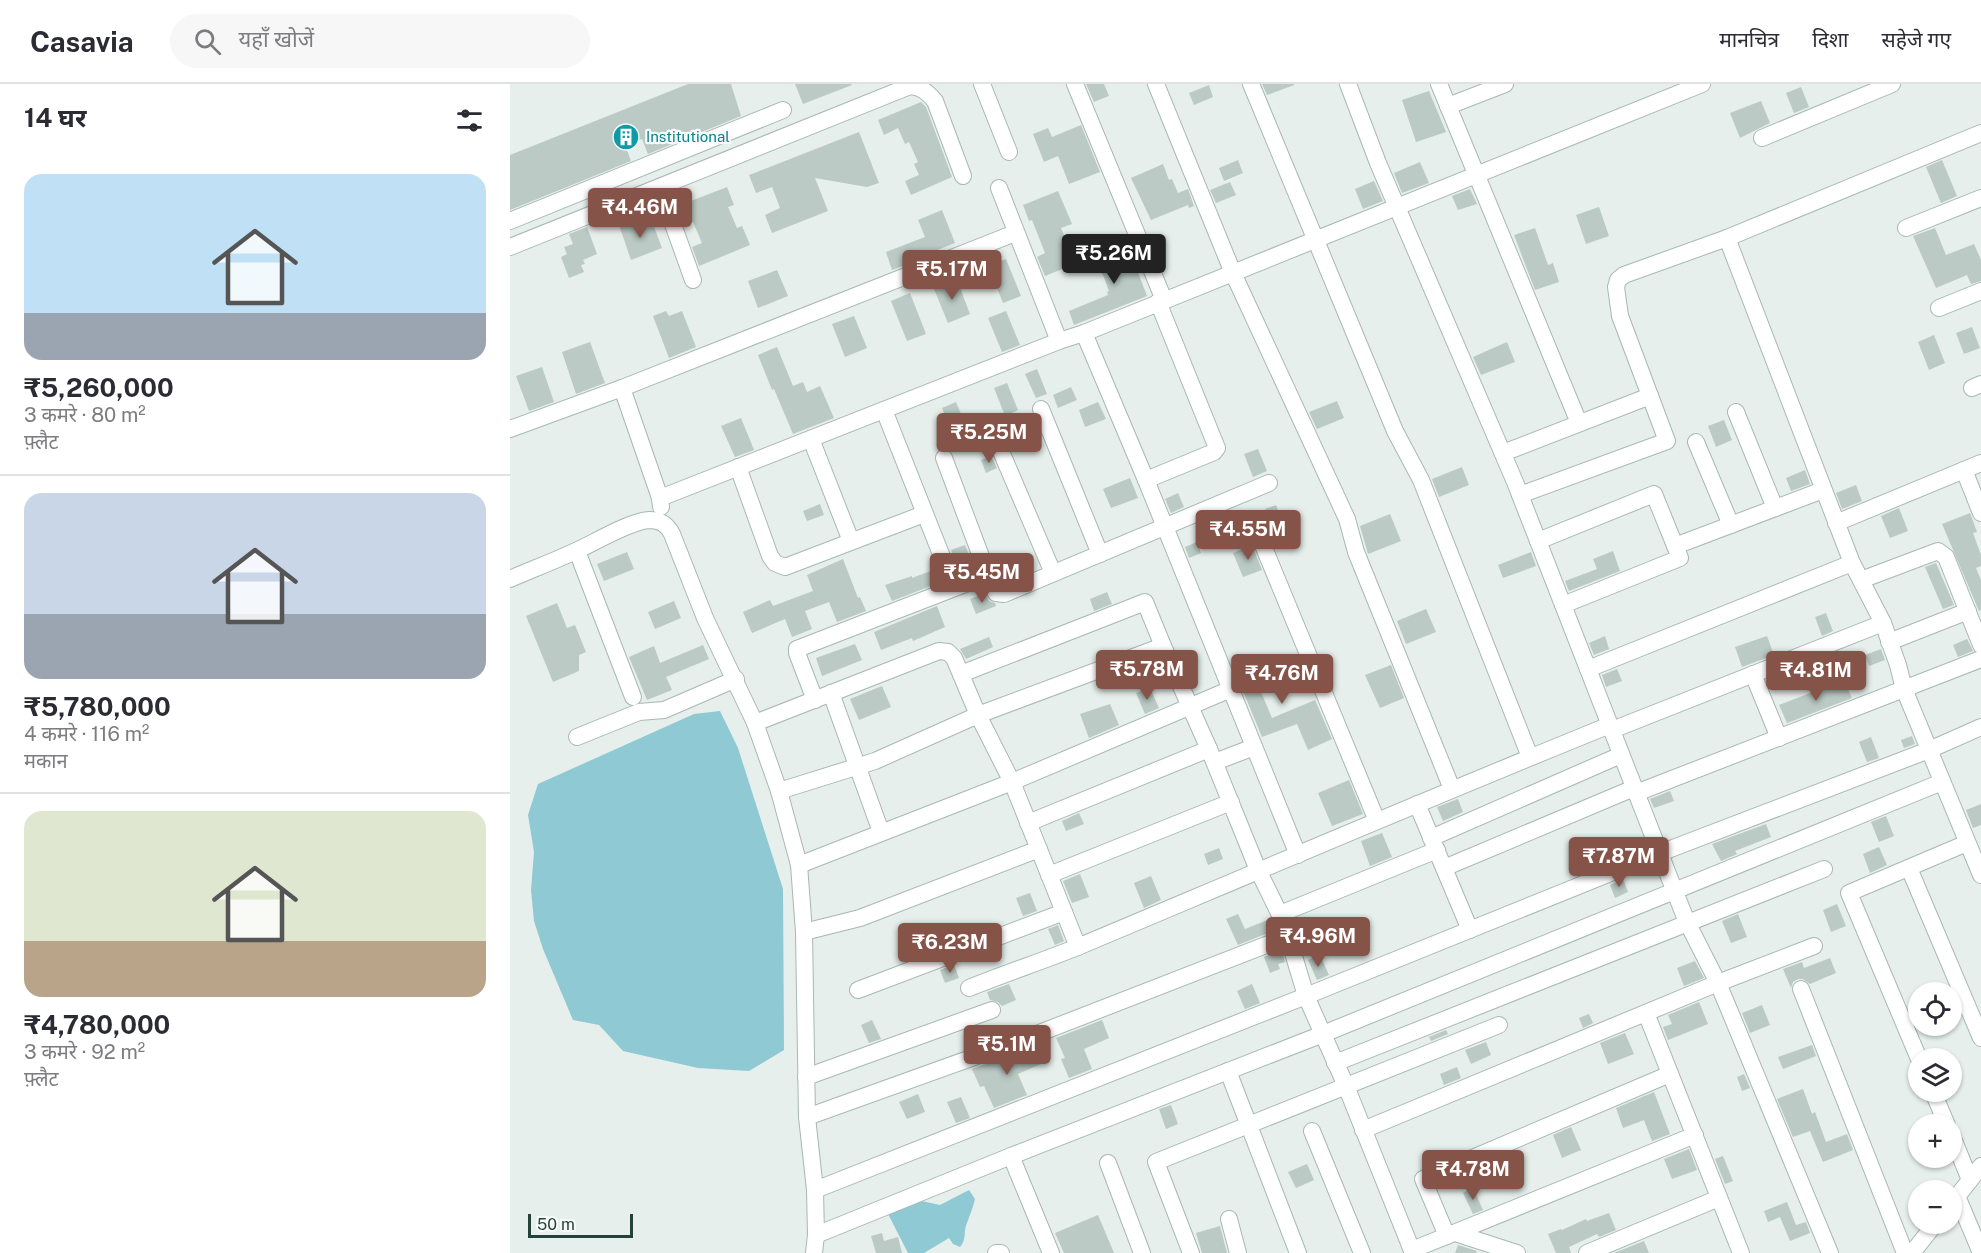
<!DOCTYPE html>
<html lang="hi">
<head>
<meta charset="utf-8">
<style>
  :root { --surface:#fff; --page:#f7f7f7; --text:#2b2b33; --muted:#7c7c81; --line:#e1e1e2; --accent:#855347 }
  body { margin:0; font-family:"Public Sans","Noto Sans Devanagari",sans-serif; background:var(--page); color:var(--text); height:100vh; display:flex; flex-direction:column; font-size:22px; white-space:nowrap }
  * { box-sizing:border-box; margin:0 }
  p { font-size:20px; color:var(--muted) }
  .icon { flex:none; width:33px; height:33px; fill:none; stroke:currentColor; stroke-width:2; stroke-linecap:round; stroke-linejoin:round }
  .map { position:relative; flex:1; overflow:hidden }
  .side { display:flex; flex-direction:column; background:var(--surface); width:510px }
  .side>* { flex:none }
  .controls { position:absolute; left:1398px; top:898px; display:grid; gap:12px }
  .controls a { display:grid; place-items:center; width:54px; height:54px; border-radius:50%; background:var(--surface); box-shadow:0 2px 4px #0004; font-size:30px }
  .scale { position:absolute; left:18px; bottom:15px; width:105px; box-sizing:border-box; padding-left:6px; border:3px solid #24423a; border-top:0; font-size:16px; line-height:21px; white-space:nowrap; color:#24423a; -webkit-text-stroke:4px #f7fbf9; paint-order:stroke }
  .price { position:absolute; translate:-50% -51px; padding:0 14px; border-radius:6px; background:var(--accent); color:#fff; font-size:20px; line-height:39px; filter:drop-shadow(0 2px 3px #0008) }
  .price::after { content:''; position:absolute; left:50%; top:36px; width:18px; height:14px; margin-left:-9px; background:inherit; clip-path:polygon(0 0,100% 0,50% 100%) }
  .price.current { background:#222; color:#fff }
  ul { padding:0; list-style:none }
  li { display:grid; align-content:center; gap:12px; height:318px; padding:0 24px }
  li+li { border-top:2px solid var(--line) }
  li span { display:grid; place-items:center; height:186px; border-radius:18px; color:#555 }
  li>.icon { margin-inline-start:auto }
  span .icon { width:108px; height:108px; fill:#fffc; stroke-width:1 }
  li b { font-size:26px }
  h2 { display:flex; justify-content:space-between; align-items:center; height:72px; padding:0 24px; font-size:26px }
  header { display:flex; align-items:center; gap:36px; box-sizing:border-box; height:84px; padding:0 30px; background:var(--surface); border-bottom:2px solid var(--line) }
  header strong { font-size:28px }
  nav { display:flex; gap:33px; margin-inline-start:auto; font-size:21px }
  .search { width:420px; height:54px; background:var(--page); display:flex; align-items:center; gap:15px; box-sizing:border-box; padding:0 21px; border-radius:33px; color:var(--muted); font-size:22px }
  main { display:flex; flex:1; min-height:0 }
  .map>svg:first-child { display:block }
  .water { fill:#8ec9d4 }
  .building { fill:#bbcac4 }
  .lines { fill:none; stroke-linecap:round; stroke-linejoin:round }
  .minor-casing { stroke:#a8b8b2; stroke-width:18 }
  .minor { stroke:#fff; stroke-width:16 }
  .labels { text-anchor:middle; stroke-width:4.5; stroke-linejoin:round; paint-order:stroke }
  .culture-label { font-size:15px; fill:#0d838f; stroke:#f7fbf9; text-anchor:start }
</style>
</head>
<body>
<header>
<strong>Casavia</strong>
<div class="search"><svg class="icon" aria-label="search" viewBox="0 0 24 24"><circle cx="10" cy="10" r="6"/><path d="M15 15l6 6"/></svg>यहाँ खोजें</div>
<nav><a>मानचित्र</a><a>दिशा</a><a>सहेजे गए</a></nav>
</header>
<main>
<section class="side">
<h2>14 घर<svg class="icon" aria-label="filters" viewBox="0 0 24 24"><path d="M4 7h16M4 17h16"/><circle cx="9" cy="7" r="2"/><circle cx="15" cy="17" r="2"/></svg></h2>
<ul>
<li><span style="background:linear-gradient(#bfe0f5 75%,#9aa5b1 0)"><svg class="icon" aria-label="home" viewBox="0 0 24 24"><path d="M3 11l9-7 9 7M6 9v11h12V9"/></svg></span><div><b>₹5,260,000</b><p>3 कमरे · 80 m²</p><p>फ़्लैट</p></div></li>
<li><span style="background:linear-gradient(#c9d6e8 65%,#9aa5b1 0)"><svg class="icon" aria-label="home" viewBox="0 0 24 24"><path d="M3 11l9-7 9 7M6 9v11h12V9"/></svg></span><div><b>₹5,780,000</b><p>4 कमरे · 116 m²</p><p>मकान</p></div></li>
<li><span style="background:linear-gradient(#dfe7d0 70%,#b9a48a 0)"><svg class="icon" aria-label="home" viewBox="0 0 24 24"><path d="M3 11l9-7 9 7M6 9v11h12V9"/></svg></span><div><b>₹4,780,000</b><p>3 कमरे · 92 m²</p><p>फ़्लैट</p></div></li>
</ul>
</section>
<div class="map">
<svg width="1471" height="1169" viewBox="0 0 1471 1169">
  <rect width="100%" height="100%" fill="#e6efeb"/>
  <g class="water">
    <polygon points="210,627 228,664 273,805 274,966 239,987 188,984 113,967 89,941 63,936 33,865 24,837 21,806 24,768 18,731 28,700 184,630"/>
    <path d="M459,1106l6,9c-2,9 -5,15 -8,24 -4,9 0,16 -7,24l-7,-3 -4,-6 -25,15h-16l-23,-45 32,-8 23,5z"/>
  </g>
  <g class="building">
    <polygon points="178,0 221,0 231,32 138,70 132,55 115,61 121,77 0,126 0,71"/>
    <polygon points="285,0 341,0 342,1 293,20"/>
    <polygon points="576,0 594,0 599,12 584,18"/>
    <polygon points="752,0 784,0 784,1 757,11"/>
    <polygon points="699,1 703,13 684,21 679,9"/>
    <polygon points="1291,3 1299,23 1284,29 1276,9"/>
    <polygon points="919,7 936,48 906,58 892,16"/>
    <polygon points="1251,17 1260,39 1230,54 1220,29"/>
    <polygon points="411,18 416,23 442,93 401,111 395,97 409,91 404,80 408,78 399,58 395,60 388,44 374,51 368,36"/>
    <polygon points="571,41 590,88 559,100 548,72 534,78 523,50 538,44 542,53"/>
    <polygon points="349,48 369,99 357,103 305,94 318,127 262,149 255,131 270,124 262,103 246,109 239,91"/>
    <polygon points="728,76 733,89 714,97 709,84"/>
    <polygon points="1432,76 1447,112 1431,119 1416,83"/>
    <polygon points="910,78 919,99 892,109 884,89"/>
    <polygon points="653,80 659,96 662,95 668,109 678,105 684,122 679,124 678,121 641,136 621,94"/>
    <polygon points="864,97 873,117 853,125 845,105"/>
    <polygon points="720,98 726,111 706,119 700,106"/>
    <polygon points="217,103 224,121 218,123 227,144 232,142 240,161 189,182 182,163 192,159 183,138 174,141 168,122"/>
    <polygon points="960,105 967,120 948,126 942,112"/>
    <polygon points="548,107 562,140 551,144 561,169 558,170 562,181 535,192 527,173 535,169 522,136 519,137 513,121"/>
    <polygon points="1089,123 1099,152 1076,160 1066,131"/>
    <polygon points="432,126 445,159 402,176 403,178 382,186 376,168 415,153 408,136"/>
    <polygon points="128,134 131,144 143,140 152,164 121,176 109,141"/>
    <polygon points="77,143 87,170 73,176 75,180 71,181 74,188 59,194 51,173 57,170 54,163 63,160 59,150"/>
    <polygon points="1025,144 1038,181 1043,179 1049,198 1025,206 1004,151"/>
    <polygon points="1425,144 1436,171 1464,160 1471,176 1471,197 1461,200 1457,191 1426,204 1403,152"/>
    <polygon points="617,160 637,212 564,241 559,227 598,211 597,208 599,207 586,173"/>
    <polygon points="496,175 511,212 493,219 478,182"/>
    <polygon points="267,186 278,212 248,224 238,197"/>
    <polygon points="447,196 460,230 438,239 424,205"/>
    <polygon points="400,209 416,250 397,257 381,217"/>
    <polygon points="156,227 159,232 172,227 186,263 159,274 143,232"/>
    <polygon points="496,227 510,261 492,268 478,234"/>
    <polygon points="344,232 357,264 335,273 322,240"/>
    <polygon points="1462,243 1470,264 1454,270 1446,249"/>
    <polygon points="1424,251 1435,279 1419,286 1408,258"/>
    <polygon points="80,258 95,299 66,310 52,268"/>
    <polygon points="997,258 1005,278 971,291 963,273"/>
    <polygon points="267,263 283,302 293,298 297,308 310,302 324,334 283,350 264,305 262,306 248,271"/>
    <polygon points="32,283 44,318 19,327 6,292"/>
    <polygon points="527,285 537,310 526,314 515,290"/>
    <polygon points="497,299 508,326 495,332 484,304"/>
    <polygon points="561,303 567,316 548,324 543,311"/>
    <polygon points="827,317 834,334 807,345 799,328"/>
    <polygon points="446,318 457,344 443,350 432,324"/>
    <polygon points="588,318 596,335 575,343 569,326"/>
    <polygon points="231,334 244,366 225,373 211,342"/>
    <polygon points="1214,336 1222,356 1206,363 1198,342"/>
    <polygon points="748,365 757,387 743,393 734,370"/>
    <polygon points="481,372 487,384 476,389 471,376"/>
    <polygon points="952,383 959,401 929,413 922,395"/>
    <polygon points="1295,386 1300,400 1281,407 1276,394"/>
    <polygon points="620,394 628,414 601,424 593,405"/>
    <polygon points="1346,401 1352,417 1332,425 1326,409"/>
    <polygon points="668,409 674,423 661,429 655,415"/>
    <polygon points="310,420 314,431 297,437 293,427"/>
    <polygon points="766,421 774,442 763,446 755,425"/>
    <polygon points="1389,424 1398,447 1380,454 1371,432"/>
    <polygon points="1460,429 1467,448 1463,449 1471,471 1471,482 1466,484 1471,496 1471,526 1469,527 1432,440"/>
    <polygon points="880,430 891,457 858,470 850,442"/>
    <polygon points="687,458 691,469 679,474 675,463"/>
    <polygon points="455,461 465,485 450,490 441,466"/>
    <polygon points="742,461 752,486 733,493 723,469"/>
    <polygon points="1103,467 1110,487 1059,507 1055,497 1087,485 1083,475"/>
    <polygon points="117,468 124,485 94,497 87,480"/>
    <polygon points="1021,468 1026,482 993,494 988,481"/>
    <polygon points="333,475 348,514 350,513 356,527 327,538 319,518 295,527 302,545 282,553 275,535 242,549 233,528 260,516 263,522 303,507 297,491"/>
    <polygon points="503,477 509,492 493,499 486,483"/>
    <polygon points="1426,479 1444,521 1433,525 1415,483"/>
    <polygon points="426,485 431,498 382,517 375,501 402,492 402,494"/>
    <polygon points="597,508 602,520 584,527 580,515"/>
    <polygon points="475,509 479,517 485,519 486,522 466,530 460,515"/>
    <polygon points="164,517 171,534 145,545 138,528"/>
    <polygon points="47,519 57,544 65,541 76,568 69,571 69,587 43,598 16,532"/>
    <polygon points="427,522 435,543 403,557 402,554 371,566 364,548"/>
    <polygon points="916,525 926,548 896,560 887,537"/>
    <polygon points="1316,529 1323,547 1312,552 1305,533"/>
    <polygon points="1095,552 1099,565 1084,571 1079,559"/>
    <polygon points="1257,552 1264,571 1232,583 1225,563"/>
    <polygon points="479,553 483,563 456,575 450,565"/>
    <polygon points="1457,555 1463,567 1448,573 1443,561"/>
    <polygon points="345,560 352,576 312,592 306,574"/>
    <polygon points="193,561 199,575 156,593 162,606 137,616 119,573 144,562 150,579"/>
    <polygon points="1371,565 1375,576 1359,582 1355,571"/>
    <polygon points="787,572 793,585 749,603 762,634 805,616 822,655 798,666 787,640 752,653 726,590 756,578 759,584"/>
    <polygon points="881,581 894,614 870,624 855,591"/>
    <polygon points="1107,585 1112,597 1096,603 1092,591"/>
    <polygon points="1334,596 1342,614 1277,639 1269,621"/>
    <polygon points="372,602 381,623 349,636 340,615"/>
    <polygon points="640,604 649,624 635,630 626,609"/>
    <polygon points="600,620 609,641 579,654 570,630"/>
    <polygon points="1402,652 1405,660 1394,664 1391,656"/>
    <polygon points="1361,653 1369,674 1357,678 1349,658"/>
    <polygon points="839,696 853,730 822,742 808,709"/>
    <polygon points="1160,707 1164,717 1144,724 1140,715"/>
    <polygon points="948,715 953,728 933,737 927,723"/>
    <polygon points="1471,720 1471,741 1463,744 1456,726"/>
    <polygon points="569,729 574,740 556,747 552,737"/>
    <polygon points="1376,732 1384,752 1369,758 1361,738"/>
    <polygon points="1256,740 1261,753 1225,767 1227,770 1211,777 1202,760"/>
    <polygon points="872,749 882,773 860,782 851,757"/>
    <polygon points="1369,763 1377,781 1360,789 1353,770"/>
    <polygon points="709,764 713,775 698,781 694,770"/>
    <polygon points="570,790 579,813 562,819 553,797"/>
    <polygon points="641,792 651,816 634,824 624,799"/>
    <polygon points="1113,795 1118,808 1105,814 1100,801"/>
    <polygon points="520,809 527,827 513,832 506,814"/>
    <polygon points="1327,820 1336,842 1321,848 1313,826"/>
    <polygon points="728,830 735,845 760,835 765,846 728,861 716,835"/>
    <polygon points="1228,830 1237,853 1221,859 1212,837"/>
    <polygon points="548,841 554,857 545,861 538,845"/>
    <polygon points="771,866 775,878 768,880 770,885 760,889 754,873"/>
    <polygon points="810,871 819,891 807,896 798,876"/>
    <polygon points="1320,874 1326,889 1300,900 1293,895 1288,895 1283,898 1281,904 1273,885 1292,878 1294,884"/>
    <polygon points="1185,877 1194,894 1174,902 1167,884"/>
    <polygon points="444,881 449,894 435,899 430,886"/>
    <polygon points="499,900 506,916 492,922 488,918 480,916 477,908"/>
    <polygon points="742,900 750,919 735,925 727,907"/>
    <polygon points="1189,918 1198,940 1158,956 1153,943 1162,940 1158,931"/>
    <polygon points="1252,921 1260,941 1240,949 1232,929"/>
    <polygon points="1079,930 1083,939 1073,944 1069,934"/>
    <polygon points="362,936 371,955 359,959 351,941"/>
    <polygon points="592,936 599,954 574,965 582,985 559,994 551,975 555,974 546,954"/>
    <polygon points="936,946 938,950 921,957 919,953"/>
    <polygon points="1115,949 1124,970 1098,980 1090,959"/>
    <polygon points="976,958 981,971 961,980 955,966"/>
    <polygon points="1302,961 1306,972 1273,985 1268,973"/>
    <polygon points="526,962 533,979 508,990 517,1011 484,1024 474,1002 470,1003 462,985"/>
    <polygon points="947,983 951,994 934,1001 930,990"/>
    <polygon points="1234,990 1240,1004 1232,1007 1227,993"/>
    <polygon points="1293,1005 1302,1030 1305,1028 1316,1058 1337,1050 1343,1066 1313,1078 1300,1047 1283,1053 1267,1015"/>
    <polygon points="1144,1008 1160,1050 1142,1057 1134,1036 1113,1044 1106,1024"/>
    <polygon points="408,1010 415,1028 397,1035 389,1018"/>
    <polygon points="451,1013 460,1034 446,1039 437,1018"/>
    <polygon points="661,1021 668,1040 656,1045 649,1025"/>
    <polygon points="1061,1043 1071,1066 1052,1074 1043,1051"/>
    <polygon points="1179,1065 1187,1086 1162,1095 1154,1075"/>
    <polygon points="1213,1072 1223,1097 1215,1100 1205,1075"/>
    <polygon points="797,1080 804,1096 786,1104 778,1088"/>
    <polygon points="946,1092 948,1097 937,1103 934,1097"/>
    <polygon points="963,1104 973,1126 963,1130 953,1109"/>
    <polygon points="1277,1118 1286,1141 1296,1138 1300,1149 1280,1157 1270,1133 1258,1138 1254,1127"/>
    <polygon points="1099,1129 1106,1146 1089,1153 1087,1150 1059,1163 1061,1169 1046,1169 1038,1150 1051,1145 1052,1146 1076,1135 1077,1137"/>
    <polygon points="588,1131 604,1169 554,1169 545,1149"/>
    <polygon points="710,1142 717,1169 692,1169 686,1149"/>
    <polygon points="372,1149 374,1157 388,1153 392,1169 366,1169 361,1152"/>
    <polygon points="1134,1157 1139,1169 1104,1169"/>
    <polygon points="948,1161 967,1167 966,1169 945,1169"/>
  </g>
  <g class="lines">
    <defs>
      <g id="minor">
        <polyline points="472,0 499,68"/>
        <polyline points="565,0 654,216"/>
        <polyline points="646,0 723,189 837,435 846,468 942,705"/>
        <polyline points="741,0 885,347 911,396 1020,673"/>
        <polyline points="838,0 868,79 1005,398 1165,808 1177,838 1208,899 1320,1169"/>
        <polyline points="929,0 1069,339"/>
        <polyline points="938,22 995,0"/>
        <polyline points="1252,54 1382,0"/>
        <polyline points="150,104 183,196"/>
        <polyline points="489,104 549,257"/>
        <polyline points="0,137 273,26"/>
        <polyline points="1396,144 1471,114"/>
        <polyline points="1217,154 1342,479 1373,539 1388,581 1394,605 1471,791"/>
        <path d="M0,163l400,-161c12,1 17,6 25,15l28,75"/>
        <polyline points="1429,224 1471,207"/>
        <polyline points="574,249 636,396 788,771"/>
        <polyline points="112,304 150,414 151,423"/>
        <polyline points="1462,304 1471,300"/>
        <polyline points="531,325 590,470"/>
        <polyline points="374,326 444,503"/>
        <polyline points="1226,328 1265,424"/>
        <polyline points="481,344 543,489"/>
        <polyline points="0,345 112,304 505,149"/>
        <polyline points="301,355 341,457"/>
        <polyline points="1186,358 1221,441"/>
        <polyline points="993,369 1140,312"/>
        <polyline points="434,374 478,491 486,509 494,510 759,399"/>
        <polyline points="228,383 260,472 265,479 275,483 414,430"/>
        <polyline points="1454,386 1471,429"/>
        <polyline points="636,396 704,368 707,364 648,218"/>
        <polyline points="1010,411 1157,357 1110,232 1106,203 1108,196 1114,191 1217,154 1471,49"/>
        <polyline points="150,414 549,257 574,249 1192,0"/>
        <polyline points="1326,439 1471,379"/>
        <polyline points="745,442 867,737"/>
        <polyline points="1028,457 1144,410 1170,474 1053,521"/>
        <polyline points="1165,462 1313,406"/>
        <polyline points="67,467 123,613"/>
        <path d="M0,495c23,-10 47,-19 70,-30 17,-8 51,-28 69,-29 11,0 18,4 23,14l33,84 50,105 24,68 20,74 5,67 3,185 8,73 1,45 -2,18"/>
        <polyline points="1351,496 1428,467 1436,473 1471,561"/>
        <polyline points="1379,558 1458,527"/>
        <polyline points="1078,585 1342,479"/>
        <polyline points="451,590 635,518 653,562 699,665 748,786 774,839 796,912 836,1002 903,1169"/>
        <polyline points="1243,590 1269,654"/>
        <polyline points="321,609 371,748"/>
        <polyline points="305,616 287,569 287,565 478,491"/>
        <polyline points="245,639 429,567 438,568 444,574 468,631 502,698 568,863"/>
        <polyline points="1102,646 1373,539"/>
        <polyline points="67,653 129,628 154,626 226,595"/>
        <polyline points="705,678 744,663"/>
        <polyline points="269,707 365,677 468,631 653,562"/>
        <polyline points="1126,709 1471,575"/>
        <polyline points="907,720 960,846"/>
        <polyline points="518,739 699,665"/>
        <polyline points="921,754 1111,671"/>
        <polyline points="289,781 502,698 721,605"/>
        <polyline points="934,784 1124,704"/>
        <polyline points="1399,784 1471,954"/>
        <polyline points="539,791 721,718"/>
        <polyline points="770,830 927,766"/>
        <polyline points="294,848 350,834 529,765"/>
        <path d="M459,904c37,-15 74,-27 111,-42 176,-74 352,-149 530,-221"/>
        <polyline points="1291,905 1395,1169"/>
        <polyline points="348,906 554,828"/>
        <polyline points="1136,929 1231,1169"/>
        <polyline points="1409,975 1339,809 1457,759"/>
        <polyline points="825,979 1314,785"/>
        <polyline points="718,987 788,1169"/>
        <polyline points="296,993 482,926"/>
        <polyline points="1423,1008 1437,1041"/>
        <polyline points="297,1033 514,955 779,852"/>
        <polyline points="853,1046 1208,899 1304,862"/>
        <polyline points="802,1047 852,1169"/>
        <polyline points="1442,1052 1460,1096"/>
        <polyline points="501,1072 541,1169"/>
        <polyline points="598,1079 632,1169"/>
        <polyline points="305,1106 796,912 1150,769 1419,666 1471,643"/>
        <polyline points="1447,1112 1471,1169"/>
        <polyline points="1442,1119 1471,1082"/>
        <polyline points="719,1135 728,1169"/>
        <polyline points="945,1149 1007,1169"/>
        <polyline points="306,1151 501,1072 813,950 1432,698"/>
        <polyline points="937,1152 913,1095 1160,990"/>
        <polyline points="902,1166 1185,1051"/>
        <polyline points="486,1169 491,1169"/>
        <polyline points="681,1169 646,1078 989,941"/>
        <polyline points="1077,1169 1209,1114"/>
        <polyline points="1402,1169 1425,1140"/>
      </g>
    </defs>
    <use href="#minor" class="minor-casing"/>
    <use href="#minor" class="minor"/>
  </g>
  <defs>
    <symbol id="building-disc" viewBox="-11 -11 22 22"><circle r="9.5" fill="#0f9aa8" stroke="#f7fbf9"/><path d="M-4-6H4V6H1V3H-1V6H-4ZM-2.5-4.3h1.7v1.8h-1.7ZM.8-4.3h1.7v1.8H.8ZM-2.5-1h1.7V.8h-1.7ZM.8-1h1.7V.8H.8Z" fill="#fff"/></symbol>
  </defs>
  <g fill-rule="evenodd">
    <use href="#building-disc" x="101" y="38" width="30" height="30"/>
  </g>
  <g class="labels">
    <g class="culture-label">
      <text x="136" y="58">Institutional</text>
    </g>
  </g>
</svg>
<div class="controls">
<a><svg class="icon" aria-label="locate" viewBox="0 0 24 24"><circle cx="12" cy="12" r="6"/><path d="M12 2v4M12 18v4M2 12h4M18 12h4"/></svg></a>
<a><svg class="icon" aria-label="layers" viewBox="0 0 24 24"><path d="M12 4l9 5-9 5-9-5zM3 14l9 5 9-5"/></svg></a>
<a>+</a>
<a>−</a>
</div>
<div class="scale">50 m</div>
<b class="price" style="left:130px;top:155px">₹4.46M</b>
<b class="price current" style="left:604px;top:201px">₹5.26M</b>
<b class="price" style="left:442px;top:217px">₹5.17M</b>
<b class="price" style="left:479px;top:380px">₹5.25M</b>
<b class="price" style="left:738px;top:477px">₹4.55M</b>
<b class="price" style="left:472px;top:520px">₹5.45M</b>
<b class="price" style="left:637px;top:617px">₹5.78M</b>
<b class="price" style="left:1306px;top:618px">₹4.81M</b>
<b class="price" style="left:772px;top:621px">₹4.76M</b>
<b class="price" style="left:1109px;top:804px">₹7.87M</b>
<b class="price" style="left:808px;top:884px">₹4.96M</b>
<b class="price" style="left:440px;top:890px">₹6.23M</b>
<b class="price" style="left:497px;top:992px">₹5.1M</b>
<b class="price" style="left:963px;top:1117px">₹4.78M</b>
</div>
</main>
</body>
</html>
